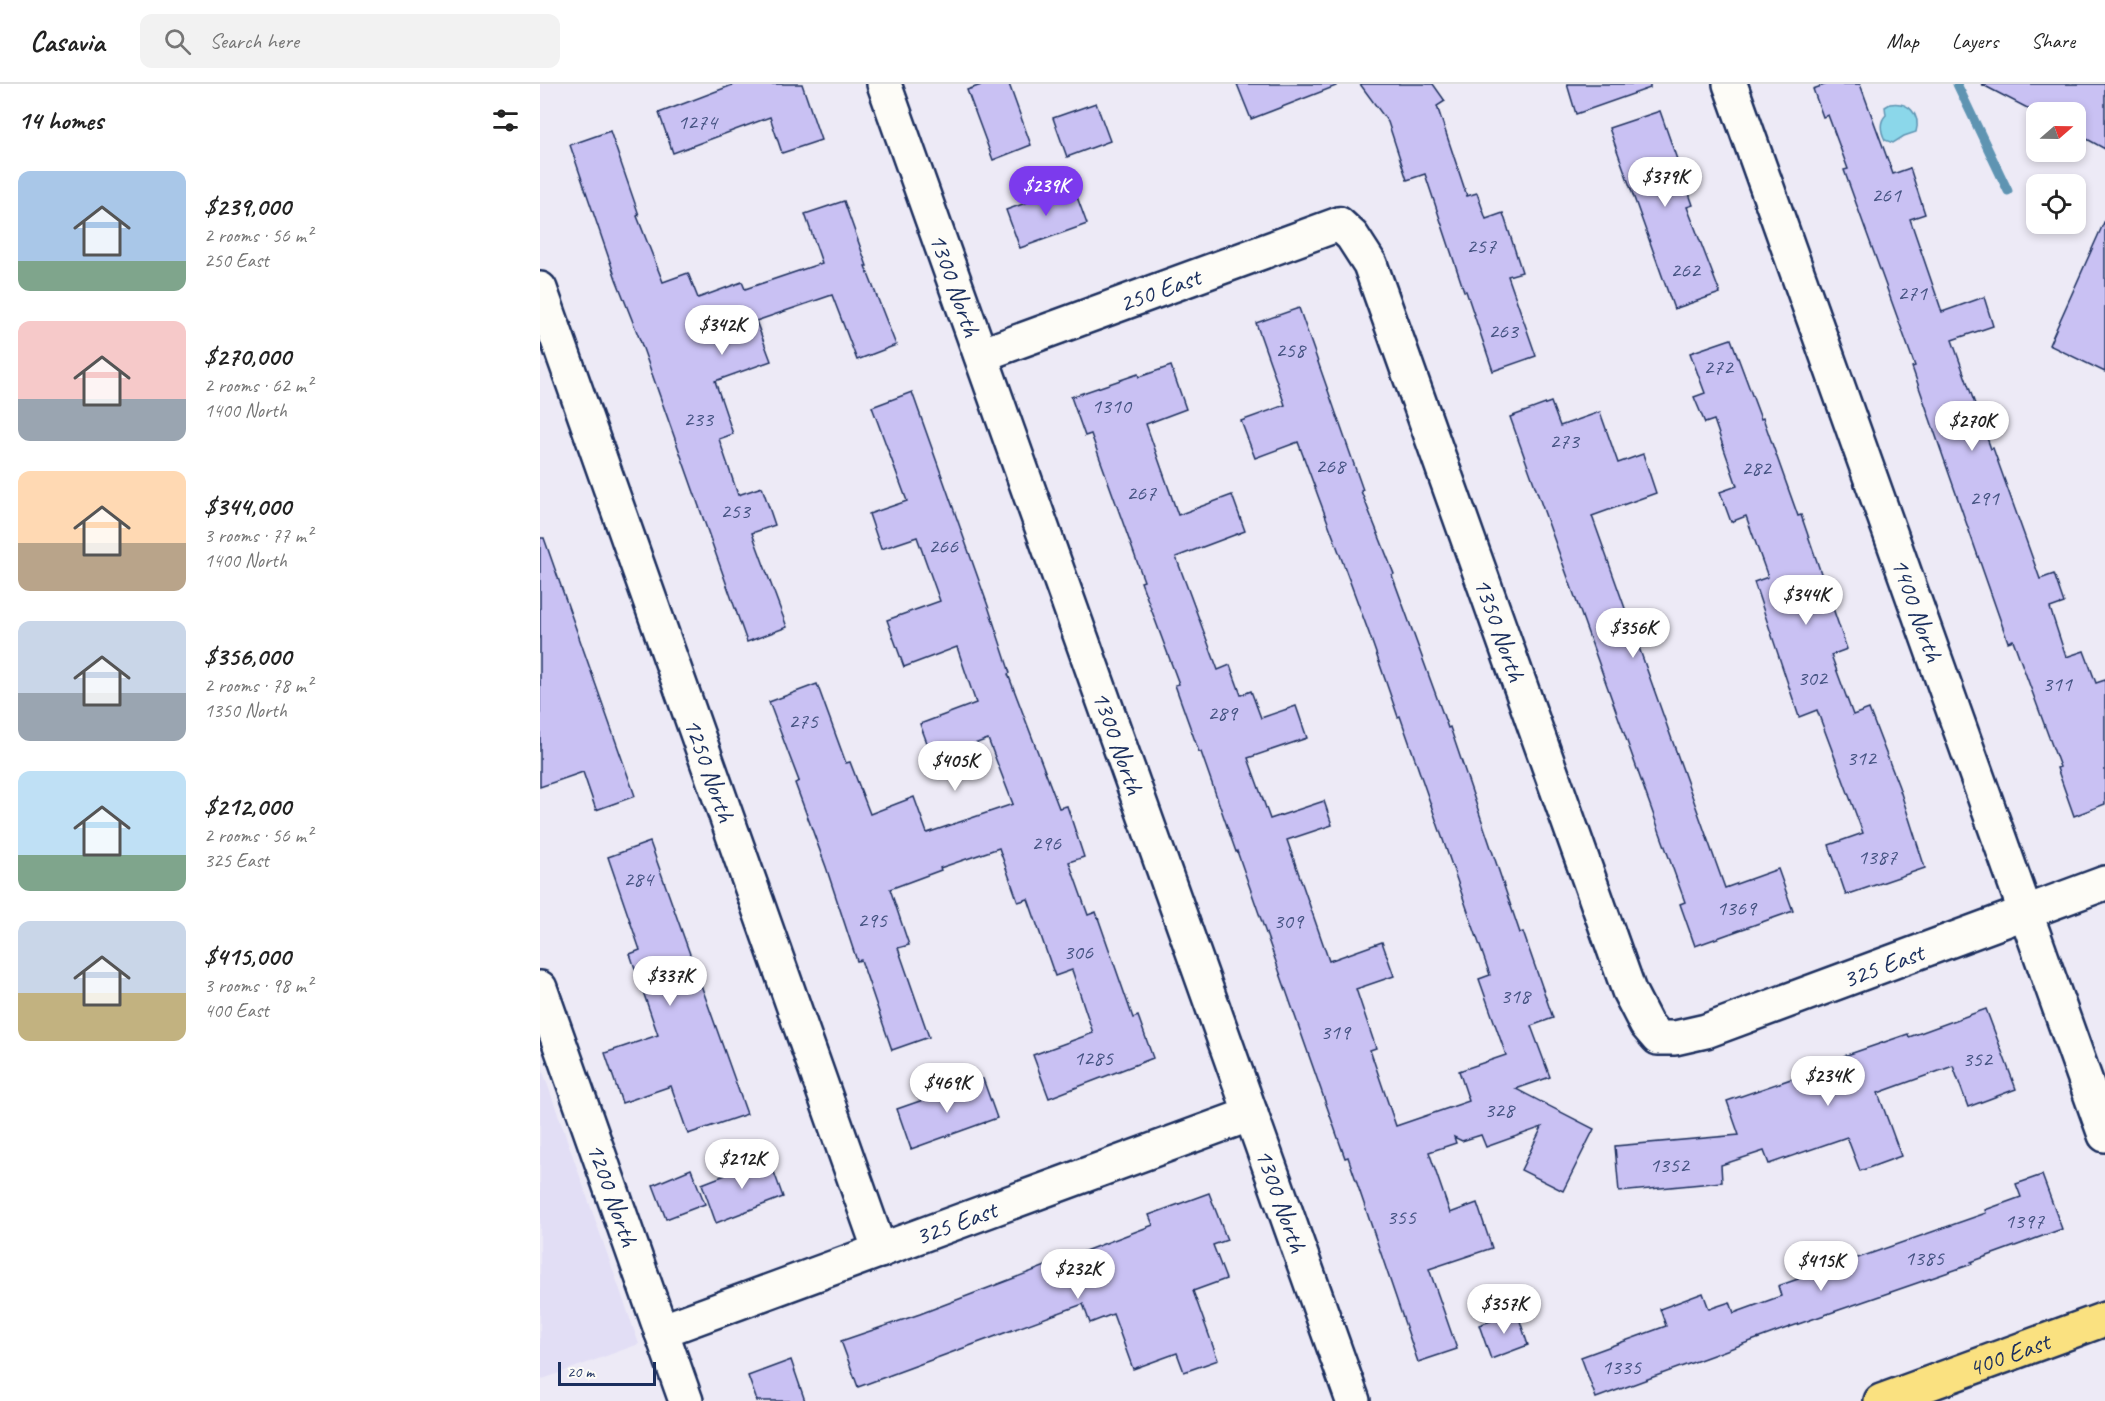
<!DOCTYPE html>
<html lang="en">
<head>
<meta charset="utf-8">
<style>
  :root { --surface:#fff; --page:#f2f2f2; --text:#222; --muted:#767676; --line:#e0e0e0; --accent:#7c3aed }
  body { margin:0; font-family:Caveat,sans-serif; background:var(--page); color:var(--text); height:100vh; display:flex; flex-direction:column; font-size:22px; white-space:nowrap }
  * { box-sizing:border-box; margin:0 }
  p { font-size:20px; color:var(--muted) }
  .icon { flex:none; width:33px; height:33px; fill:none; stroke:currentColor; stroke-width:2; stroke-linecap:round; stroke-linejoin:round }
  .map { position:relative; flex:1; overflow:hidden }
  .drawer { display:flex; flex-direction:column; background:var(--surface); width:540px }
  .drawer>* { flex:none }
  .needle { width:39px; rotate:70deg }
  .buttons { position:absolute; left:1486px; top:18px; display:grid; gap:12px }
  .buttons a { display:grid; place-items:center; width:60px; height:60px; border-radius:12px; background:var(--surface); box-shadow:0 3px 9px #0003; font-size:30px }
  .scale { position:absolute; left:18px; bottom:15px; width:98px; box-sizing:border-box; padding-left:6px; border:3px solid #1b2f5e; border-top:0; font-size:16px; line-height:21px; white-space:nowrap; color:#1b2f5e; -webkit-text-stroke:4px #fdfcf7; paint-order:stroke }
  .price { position:absolute; translate:-50% -51px; padding:0 14px; border-radius:21px; background:#fff; color:#222; font-size:20px; line-height:39px; filter:drop-shadow(0 2px 3px #0008) }
  .price::after { content:''; position:absolute; left:50%; top:36px; width:18px; height:14px; margin-left:-9px; background:inherit; clip-path:polygon(0 0,100% 0,50% 100%) }
  .price.selected { background:var(--accent); color:#fff }
  ul { padding:0; list-style:none }
  li { display:flex; align-items:center; gap:18px; height:150px; padding:0 18px }
  li span { display:grid; place-items:center; flex:none; width:168px; height:120px; border-radius:12px; color:#555 }
  li>.icon { margin-inline-start:auto }
  span .icon { width:72px; height:72px; fill:#fffc; stroke-width:1 }
  li b { font-size:26px }
  h2 { display:flex; justify-content:space-between; align-items:center; height:72px; padding:0 18px; font-size:26px }
  header { display:flex; align-items:center; gap:36px; box-sizing:border-box; height:84px; padding:0 30px; background:var(--surface); border-bottom:2px solid var(--line) }
  header strong { font-size:28px }
  nav { display:flex; gap:33px; margin-inline-start:auto; font-size:21px }
  .search { width:420px; height:54px; background:var(--page); display:flex; align-items:center; gap:15px; box-sizing:border-box; padding:0 21px; border-radius:12px; color:var(--muted); font-size:22px }
  main { display:flex; flex:1; min-height:0 }
  .map>svg:first-child { display:block }
  .built { fill:#e2def5 }
  .water { fill:#8bd7ea; stroke:#5e94b2; stroke-width:1.5 }
  .lines { fill:none; stroke-linecap:round; stroke-linejoin:round }
  .stream { stroke:#5e94b2; stroke-width:9 }
  .building { fill:#c9c1f3; stroke:#1b2f5e; stroke-width:1.5 }
  .minor-casing { stroke:#1b2f5e; stroke-width:38 }
  .major-casing { stroke:#1b2f5e; stroke-width:38 }
  .minor { stroke:#fdfcf7; stroke-width:33 }
  .major { stroke:#fae180; stroke-width:33 }
  .labels { text-anchor:middle; stroke-width:4.5; stroke-linejoin:round; paint-order:stroke }
  .number-label { font-size:22px; fill:#465483 }
  .street-label { font-size:26px; fill:#1b2f5e; stroke:#fdfcf7 }
</style>
</head>
<body>
<header>
<strong>Casavia</strong>
<div class="search"><svg class="icon" aria-label="search" viewBox="0 0 24 24"><circle cx="10" cy="10" r="6"/><path d="M15 15l6 6"/></svg>Search here</div>
<nav><a>Map</a><a>Layers</a><a>Share</a></nav>
</header>
<main>
<section class="drawer">
<h2>14 homes<svg class="icon" aria-label="filters" viewBox="0 0 24 24"><path d="M4 7h16M4 17h16"/><circle cx="9" cy="7" r="2"/><circle cx="15" cy="17" r="2"/></svg></h2>
<ul>
<li><span style="background:linear-gradient(#a9c7e8 75%,#7fa58c 0)"><svg class="icon" aria-label="home" viewBox="0 0 24 24"><path d="M3 11l9-7 9 7M6 9v11h12V9"/></svg></span><div><b>$239,000</b><p>2 rooms · 56 m²</p><p>250 East</p></div></li>
<li><span style="background:linear-gradient(#f6c9c9 65%,#9aa5b1 0)"><svg class="icon" aria-label="home" viewBox="0 0 24 24"><path d="M3 11l9-7 9 7M6 9v11h12V9"/></svg></span><div><b>$270,000</b><p>2 rooms · 62 m²</p><p>1400 North</p></div></li>
<li><span style="background:linear-gradient(#ffd9b3 60%,#b9a48a 0)"><svg class="icon" aria-label="home" viewBox="0 0 24 24"><path d="M3 11l9-7 9 7M6 9v11h12V9"/></svg></span><div><b>$344,000</b><p>3 rooms · 77 m²</p><p>1400 North</p></div></li>
<li><span style="background:linear-gradient(#c9d6e8 60%,#9aa5b1 0)"><svg class="icon" aria-label="home" viewBox="0 0 24 24"><path d="M3 11l9-7 9 7M6 9v11h12V9"/></svg></span><div><b>$356,000</b><p>2 rooms · 78 m²</p><p>1350 North</p></div></li>
<li><span style="background:linear-gradient(#bfe0f5 70%,#7fa58c 0)"><svg class="icon" aria-label="home" viewBox="0 0 24 24"><path d="M3 11l9-7 9 7M6 9v11h12V9"/></svg></span><div><b>$212,000</b><p>2 rooms · 56 m²</p><p>325 East</p></div></li>
<li><span style="background:linear-gradient(#c9d6e8 60%,#c2b280 0)"><svg class="icon" aria-label="home" viewBox="0 0 24 24"><path d="M3 11l9-7 9 7M6 9v11h12V9"/></svg></span><div><b>$415,000</b><p>3 rooms · 98 m²</p><p>400 East</p></div></li>
</ul>
</section>
<div class="map">
<svg width="1565" height="1317" viewBox="0 0 1565 1317">
  <rect width="100%" height="100%" fill="#edeaf6"/>
  <filter id="ink" filterUnits="userSpaceOnUse"><feTurbulence type="fractalNoise" baseFrequency=".0167" numOctaves="2"/><feDisplacementMap in="SourceGraphic" scale="12" xChannelSelector="R" yChannelSelector="G"/><feConvolveMatrix kernelMatrix="1 2 1 2 8 2 1 2 1" color-interpolation-filters="sRGB"/></filter>
  <g filter="url(#ink)">
    <polygon class="built" points="0,979 99,1260 0,1296"/>
    <path class="water" d="M1350,20c18,-3 31,10 26,28l-12,4 -11,7 -8,-3c-4,-8 -6,-18 1,-25l-1,-8z"/>
    <g class="lines">
      <polyline class="stream" points="1417,0 1468,107"/>
    </g>
    <g class="building">
      <polygon points="195,0 262,0 281,56 242,69 230,33 133,69 119,29"/>
      <polygon points="444,0 469,0 491,61 453,76 427,6"/>
      <polygon points="697,0 796,0 796,2 711,35"/>
      <polygon points="820,0 893,0 905,17 897,22 927,112 937,109 946,135 963,129 982,188 968,192 996,272 953,287 926,207 924,207 885,90 867,96 848,38"/>
      <polygon points="1027,0 1110,0 1110,4 1036,30"/>
      <polygon points="1287,0 1320,0 1353,90 1370,84 1385,130 1370,135 1402,228 1444,213 1453,242 1412,256 1451,365 1453,364 1500,495 1514,490 1524,519 1510,524 1526,573 1544,567 1556,599 1565,596 1565,720 1534,732 1517,684 1520,683 1473,556 1468,558 1406,381 1372,283 1375,282 1304,86 1308,85 1288,31 1283,33 1273,5"/>
      <polygon points="1441,0 1565,0 1565,65 1536,49 1536,28 1497,29"/>
      <polygon points="556,19 570,57 527,73 513,34"/>
      <polygon points="1120,27 1153,121 1147,123 1180,209 1134,225 1069,44"/>
      <polygon points="70,47 99,131 97,132 123,198 148,189 158,214 202,198 205,205 282,179 265,130 304,117 327,182 325,182 356,261 317,276 292,211 216,237 231,277 175,297 193,350 179,355 198,411 222,403 235,441 212,449 247,543 207,558 100,256 76,195 30,61"/>
      <polygon points="533,102 547,140 480,164 466,126"/>
      <polygon points="1565,136 1565,288 1509,261"/>
      <polygon points="759,224 823,406 821,407 854,490 852,491 908,644 910,643 980,849 983,848 1013,934 991,942 1010,993 976,1005 1054,1045 1023,1107 981,1086 1002,1043 946,1063 941,1051 922,1057 914,1053 916,1059 889,1068 910,1129 937,1119 952,1164 889,1185 917,1265 878,1278 808,1073 805,1074 697,767 696,768 661,668 659,668 635,601 639,600 601,498 604,497 551,350 545,352 531,313 598,290 599,293 631,282 646,325 606,340 638,431 692,411 705,447 636,473 678,586 690,581 701,611 711,607 721,634 756,622 767,654 708,674 730,735 784,717 792,741 747,756 789,877 842,858 854,892 816,905 836,964 830,966 856,1042 929,1017 919,987 966,971 939,895 950,891 860,632 858,633 829,549 758,358 715,374 701,337 745,321 716,239"/>
      <polygon points="1191,255 1221,335 1223,334 1258,432 1261,431 1307,565 1291,571 1313,631 1329,625 1359,703 1385,784 1306,811 1289,761 1323,749 1277,626 1259,633 1214,498 1228,493 1206,432 1191,438 1180,408 1197,402 1174,336 1165,339 1154,313 1165,309 1150,269"/>
      <polygon points="372,308 448,522 470,589 468,590 519,724 527,722 544,773 529,778 548,831 556,828 593,934 598,932 613,974 509,1014 493,971 553,949 532,886 515,892 488,815 478,818 459,764 400,784 401,786 350,805 369,861 358,864 389,953 352,966 321,876 317,877 286,783 255,699 259,697 229,618 277,600 306,679 310,678 330,730 374,713 387,749 473,720 448,655 393,675 380,640 436,619 417,563 364,583 347,536 400,517 377,453 341,465 329,430 367,417 332,323"/>
      <polygon points="1011,318 1020,342 1060,328 1078,379 1103,370 1116,409 1052,432 1185,804 1238,785 1253,827 1155,862 1140,820 1145,818 970,333"/>
      <polygon points="0,454 4,454 95,712 56,726 43,688 0,703"/>
      <polygon points="110,758 207,1030 148,1050 131,1002 82,1019 65,969 118,951 90,870 100,866 68,773"/>
      <polygon points="1446,925 1476,1005 1428,1023 1413,982 1338,1009 1361,1072 1320,1087 1307,1053 1229,1080 1224,1067 1181,1081 1182,1098 1079,1108 1075,1062 1199,1051 1187,1017 1306,976 1304,972 1368,950 1369,953"/>
      <polygon points="443,995 457,1034 371,1065 357,1025"/>
      <polygon points="229,1074 243,1113 176,1139 162,1100"/>
      <polygon points="151,1085 165,1120 126,1135 113,1101"/>
      <polygon points="1502,1091 1522,1145 1431,1178 1432,1180 1244,1245 1056,1314 1041,1273 1126,1242 1120,1225 1163,1209 1169,1225 1190,1218 1194,1229 1241,1212 1238,1202 1446,1129 1445,1126 1481,1113 1476,1100"/>
      <polygon points="669,1109 687,1156 673,1161 686,1195 653,1207 678,1276 644,1288 637,1269 593,1285 573,1230 550,1239 543,1220 318,1303 301,1257 380,1230 613,1141 609,1131"/>
      <polygon points="977,1228 988,1261 951,1275 939,1241"/>
      <polygon points="251,1276 265,1317 217,1317 208,1292"/>
    </g>
    <g class="lines">
      <defs>
        <g id="minor">
          <path id="s1" d="M344,0l469,1317"/>
          <path id="s2" d="M1190,0l375,1051"/>
          <path id="s3" d="M0,205l340,962"/>
          <path id="s4" d="M441,271l358,-131 13,12 18,28 259,727 17,33 12,14h17l31,-7 399,-148"/>
          <path id="s5" d="M0,904l146,413"/>
          <path id="s6" d="M121,1247l590,-217"/>
        </g>
        <g id="major">
          <path id="s7" d="M1341,1317l224,-82"/>
        </g>
      </defs>
      <use href="#minor" class="minor-casing"/>
      <use href="#major" class="major-casing"/>
      <use href="#minor" class="minor"/>
      <use href="#major" class="major"/>
    </g>
  </g>
  <g class="labels">
    <g class="number-label">
      <text x="157" y="45">1274</text>
      <text x="1346" y="118">261</text>
      <text x="941" y="169">257</text>
      <text x="1145" y="193">262</text>
      <text x="1372" y="216">271</text>
      <text x="963" y="254">263</text>
      <text x="750" y="273">258</text>
      <text x="1178" y="290">272</text>
      <text x="571" y="329">1310</text>
      <text x="158" y="342">233</text>
      <text x="1024" y="364">273</text>
      <text x="790" y="389">268</text>
      <text x="1216" y="391">282</text>
      <text x="601" y="416">267</text>
      <text x="1444" y="421">291</text>
      <text x="195" y="434">253</text>
      <text x="403" y="469">266</text>
      <text x="1272" y="601">302</text>
      <text x="1517" y="607">311</text>
      <text x="682" y="636">289</text>
      <text x="263" y="644">275</text>
      <text x="1321" y="681">312</text>
      <text x="506" y="766">296</text>
      <text x="1337" y="780">1387</text>
      <text x="98" y="802">284</text>
      <text x="1196" y="831">1369</text>
      <text x="332" y="843">295</text>
      <text x="748" y="844">309</text>
      <text x="538" y="875">306</text>
      <text x="975" y="919">318</text>
      <text x="795" y="955">319</text>
      <text x="553" y="981">1285</text>
      <text x="1437" y="982">352</text>
      <text x="959" y="1033">328</text>
      <text x="1129" y="1088">1352</text>
      <text x="861" y="1140">355</text>
      <text x="1484" y="1144">1397</text>
      <text x="1384" y="1181">1385</text>
      <text x="1081" y="1290">1335</text>
    </g>
    <g class="street-label">
      <text dy="9" stroke="none"><textPath href="#s1" startOffset="213">1300 North</textPath></text>
      <text dy="9" stroke="none"><textPath href="#s4" startOffset="190">250 East</textPath></text>
      <text dy="9" stroke="none"><textPath href="#s2" startOffset="558">1400 North</textPath></text>
      <text dy="9" stroke="none"><textPath href="#s4" startOffset="820">1350 North</textPath></text>
      <text dy="9" stroke="none"><textPath href="#s1" startOffset="699">1300 North</textPath></text>
      <text dy="9" stroke="none"><textPath href="#s3" startOffset="510">1250 North</textPath></text>
      <text dy="9" stroke="none"><textPath href="#s4" startOffset="1497">325 East</textPath></text>
      <text dy="9" stroke="none"><textPath href="#s5" startOffset="219">1200 North</textPath></text>
      <text dy="9" stroke="none"><textPath href="#s1" startOffset="1185">1300 North</textPath></text>
      <text dy="9" stroke="none"><textPath href="#s6" startOffset="314">325 East</textPath></text>
      <text dy="9" stroke="none"><textPath href="#s7" startOffset="136">400 East</textPath></text>
    </g>
  </g>
</svg>
<div class="buttons">
<a><svg class="needle" viewBox="-14 -14 28 28"><path d="M0-13l5 13h-10z" fill="#e53935"/><path d="M0 13l5-13h-10z" fill="#767676"/></svg></a>
<a><svg class="icon" aria-label="locate" viewBox="0 0 24 24"><circle cx="12" cy="12" r="6"/><path d="M12 2v4M12 18v4M2 12h4M18 12h4"/></svg></a>
</div>
<div class="scale">20 m</div>
<b class="price" style="left:1125px;top:124px">$379K</b>
<b class="price selected" style="left:506px;top:133px">$239K</b>
<b class="price" style="left:182px;top:272px">$342K</b>
<b class="price" style="left:1432px;top:368px">$270K</b>
<b class="price" style="left:1266px;top:542px">$344K</b>
<b class="price" style="left:1093px;top:575px">$356K</b>
<b class="price" style="left:415px;top:708px">$405K</b>
<b class="price" style="left:130px;top:923px">$337K</b>
<b class="price" style="left:1288px;top:1023px">$234K</b>
<b class="price" style="left:407px;top:1030px">$469K</b>
<b class="price" style="left:202px;top:1106px">$212K</b>
<b class="price" style="left:1281px;top:1208px">$415K</b>
<b class="price" style="left:538px;top:1216px">$232K</b>
<b class="price" style="left:964px;top:1251px">$357K</b>
</div>
</main>
</body>
</html>
